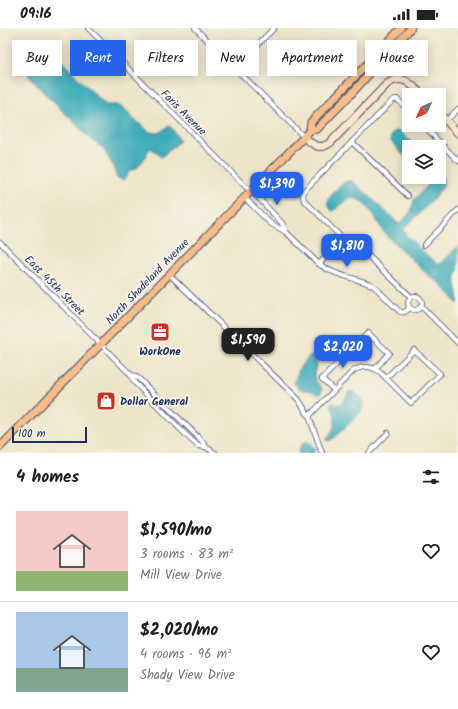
<!DOCTYPE html>
<html lang="en">
<head>
<meta charset="utf-8">
<style>
  :root { --surface:#fff; --page:#f2f2f2; --text:#202124; --muted:#757577; --line:#e0e0e0; --accent:#2563eb }
  body { margin:0; font-family:Kalam,sans-serif; background:var(--page); color:var(--text); height:100vh; display:flex; flex-direction:column; font-size:15px; white-space:nowrap }
  * { box-sizing:border-box; margin:0 }
  p { font-size:13px; color:var(--muted) }
  .icon { flex:none; width:22px; height:22px; fill:none; stroke:currentColor; stroke-width:2; stroke-linecap:round; stroke-linejoin:round }
  .map { position:relative; height:425px; overflow:hidden }
  .panel { display:flex; flex-direction:column; background:var(--surface); flex:1 }
  .panel>* { flex:none }
  .banner { position:absolute; left:12px; top:12px; width:434px; height:36px; display:flex; gap:8px }
  .needle { width:26px; rotate:225deg }
  .tools { position:absolute; left:402px; top:60px; display:grid; gap:8px }
  .tools a { display:grid; place-items:center; width:44px; height:44px; border-radius:0px; background:var(--surface); box-shadow:0 2px 10px #0003; font-size:20px }
  .scale { position:absolute; left:12px; bottom:10px; width:75px; box-sizing:border-box; padding-left:4px; border:2px solid #1b2f5e; border-top:0; font-size:11px; line-height:14px; white-space:nowrap; color:#1b2f5e; -webkit-text-stroke:3px #f7f3e8; paint-order:stroke }
  .price { position:absolute; translate:-50% -34px; padding:0 9px; border-radius:8px; background:var(--accent); color:#fff; font-size:13px; line-height:26px; filter:drop-shadow(0 1px 2px #0008) }
  .price::after { content:''; position:absolute; left:50%; top:24px; width:12px; height:9px; margin-left:-6px; background:inherit; clip-path:polygon(0 0,100% 0,50% 100%) }
  .price.selected { background:#222; color:#fff }
  ul { padding:0; list-style:none }
  li { display:flex; align-items:center; gap:12px; height:100px; padding:0 16px }
  li+li { border-top:1px solid var(--line) }
  li span { display:grid; place-items:center; flex:none; width:112px; height:80px; border-radius:0px; color:#555 }
  li>.icon { margin-inline-start:auto }
  span .icon { width:48px; height:48px; fill:#fffc; stroke-width:1 }
  li b { font-size:17px }
  h2 { display:flex; justify-content:space-between; align-items:center; height:48px; padding:0 16px; font-size:17px }
  .pill { padding:0 14px; border-radius:0px; background:var(--surface); box-shadow:0 2px 10px #0003; font-size:14px; line-height:36px }
  .pill.selected { background:var(--accent); color:#fff }
  .status { display:flex; justify-content:space-between; align-items:center; height:28px; padding:0 20px; background:var(--surface); direction:ltr }
  .status svg { height:11px; fill:currentColor }
  .map>svg:first-child { display:block }
  .water { fill:#3baab9; stroke:#2b6c8c }
  .lines { fill:none; stroke-linecap:round; stroke-linejoin:round }
  .street-casing { stroke:#3b4a6e; stroke-width:6 }
  .secondary-casing { stroke:#3b4a6e; stroke-width:9 }
  .primary-casing { stroke:#3b4a6e; stroke-width:9 }
  .street { stroke:#fff; stroke-width:4.5 }
  .secondary { stroke:#fce5d0; stroke-width:7 }
  .primary { stroke:#f8bd89; stroke-width:7 }
  .labels { text-anchor:middle; stroke-width:4; stroke-linejoin:round; paint-order:stroke }
  .street-label { font-size:11px; fill:#1b2f5e; stroke:#f7f3e8 }
  .poi-label { font-size:11px; font-weight:bold; fill:#1b2f5e; stroke:#f7f3e8 }
</style>
</head>
<body>
<div class="status"><b>09:16</b><svg viewBox="0 0 49 12"><path d="M0 12V9h3v3zM5 12V6h3v6zM10 12V3h3v9zM15 12V0h3v12zM26 1h20v11H26zM47 4h2v5h-2z"/></svg></div>
<div class="map">
<svg width="458" height="425" viewBox="0 0 458 425">
  <rect width="100%" height="100%" fill="#f7f3e8"/>
  <filter id="ink" filterUnits="userSpaceOnUse"><feTurbulence type="fractalNoise" baseFrequency=".025" numOctaves="2"/><feDisplacementMap in="SourceGraphic" scale="8" xChannelSelector="R" yChannelSelector="G"/><feConvolveMatrix kernelMatrix="1 2 1 2 8 2 1 2 1" color-interpolation-filters="sRGB"/></filter>
  <filter id="wash" filterUnits="userSpaceOnUse"><feTurbulence type="fractalNoise" baseFrequency=".012" numOctaves="4" result="noise"/><feDisplacementMap in="SourceGraphic" scale="16" xChannelSelector="R" yChannelSelector="G"/><feGaussianBlur stdDeviation="0.9" result="paint"/><feColorMatrix in="noise" values="0 0 0 0 0 0 0 0 0 0 0 0 0 0 0 0 0 1.4 0 .05"/><feComposite in="paint" operator="in"/></filter>
  <g filter="url(#wash)">
    <rect width="100%" height="100%" fill="#eee5c9"/>
    <g class="water">
      <path d="M51,21l26,28 29,28h11l6,3 13,13 14,11 8,1 11,-7 3,2 8,13 -15,13 -4,3 -10,-9 -3,3 -4,8 -7,9 -8,3 -2,5 -4,4 -6,-2 -5,-14 -9,-16 -14,-10 -14,-15 -33,-32 -14,-16c1,-8 6,-11 12,-16 4,-3 7,-6 11,-10z"/>
      <path d="M396,103h4l16,16h-7v12l-8,-6 -10,-12c-1,-5 0,-8 5,-10z"/>
      <path d="M439,144l4,6 1,8 -20,23 -20,19 -1,3 3,4 23,22 9,7 4,-1 16,-17v26c-5,7 -1,15 0,22 0,3 0,7 0,10l-19,-22 -8,-4 -46,-44c-6,-9 -21,-39 -34,-36 -6,2 -12,10 -18,13l-2,-1 -4,-7 5,-9 12,-12 4,-1h4l15,13 32,30 2,-1 10,-12 3,-11 14,-15 2,-4v-2l-2,-2h11z"/>
      <path d="M309,328h3l5,7c-4,15 -5,13 5,25l-1,6c-4,0 -6,-2 -9,-3 -9,-2 -12,1 -18,-9l6,-15z"/>
      <path d="M350,363c12,4 18,12 9,23l-26,25 -6,2v-3c9,-10 10,-20 4,-33l1,-2 5,2 5,-2z"/>
      <path d="M307,413c3,2 4,5 8,7l-2,5h-15l4,-9z"/>
    </g>
  </g>
  <g filter="url(#ink)">
    <g class="lines">
      <defs>
        <g id="street">
          <polyline points="88,0 250,163"/>
          <polyline points="195,0 304,109"/>
          <polyline points="235,40 274,0"/>
          <polyline points="446,93 458,81"/>
          <polyline points="423,97 458,133"/>
          <polyline points="352,114 408,168"/>
          <polyline points="251,162 282,195 286,204"/>
          <path d="M244,169l26,26 16,9 33,32c16,12 35,13 53,21l5,4 22,22c5,3 7,0 11,-3"/>
          <polyline points="343,211 304,172 303,168 304,163 393,72 397,71 409,83"/>
          <polyline points="343,211 349,211 354,214 411,269"/>
          <polyline points="0,214 130,346 138,350 202,413 206,419"/>
          <polyline points="424,217 458,182"/>
          <polyline points="319,236 343,211"/>
          <polyline points="169,246 298,371 309,388 322,425"/>
          <circle cx="415" cy="275" r="7"/>
          <polyline points="421,278 458,315"/>
          <polygon points="414,322 440,346 411,375 386,350"/>
          <polyline points="130,346 134,354 186,407 198,418 206,419 215,425"/>
          <polyline points="334,362 322,351 368,305 389,325 375,341"/>
          <path d="M309,388l44,-45c13,-8 23,-4 33,7"/>
          <polyline points="369,425 388,405"/>
        </g>
        <g id="secondary">
          <polyline points="439,85 458,105"/>
          <path d="M304,109c9,8 16,14 27,5l56,-58c16,-11 24,0 35,11"/>
        </g>
        <g id="primary">
          <polyline points="310,102 317,101 352,65 411,0"/>
          <polyline points="0,419 304,109 310,102 311,94 377,26 401,0"/>
        </g>
      </defs>
      <use href="#street" class="street-casing"/>
      <use href="#secondary" class="secondary-casing"/>
      <use href="#primary" class="primary-casing"/>
      <use href="#street" class="street"/>
      <use href="#secondary" class="secondary"/>
      <use href="#primary" class="primary"/>
    </g>
  </g>
  <defs>
    <symbol id="office-square" viewBox="-11 -11 22 22"><rect x="-9" y="-9" width="18" height="18" rx="4" fill="#c8321e" stroke="#f7f3e8"/><path d="M-6-3h4V-5.5h4V-3h4V5H-6ZM-1-4.5V-3h2v-1.5ZM-6 0V1H6V0Z" fill="#fff"/></symbol>
    <symbol id="shop-square" viewBox="-11 -11 22 22"><rect x="-9" y="-9" width="18" height="18" rx="4" fill="#c8321e" stroke="#f7f3e8"/><path d="M-5-2.5h2.3a2.7 3.5 0 0 1 5.4 0H5L5.5 6h-11ZM-1.5-2.5h3a1.5 2.3 0 0 0-3 0Z" fill="#fff"/></symbol>
  </defs>
  <g fill-rule="evenodd">
    <use href="#office-square" x="149" y="293" width="22" height="22"/>
    <use href="#shop-square" x="95" y="362" width="22" height="22"/>
  </g>
  <g class="labels">
    <g class="street-label">
      <text transform="translate(184 84) rotate(45)" y="4">Faris Avenue</text>
      <text transform="translate(147 253) rotate(-46)" y="4">North Shadeland Avenue</text>
      <text transform="translate(55 257) rotate(45)" y="4">East 45th Street</text>
    </g>
    <g class="poi-label">
      <text x="160" y="327">WorkOne</text>
      <text x="120" y="377" text-anchor="start">Dollar General</text>
    </g>
  </g>
</svg>
<div class="tools">
<a><svg class="needle" viewBox="-14 -14 28 28"><path d="M0-13l5 13h-10z" fill="#e53935"/><path d="M0 13l5-13h-10z" fill="#757577"/></svg></a>
<a><svg class="icon" aria-label="layers" viewBox="0 0 24 24"><path d="M12 4l9 5-9 5-9-5zM3 14l9 5 9-5"/></svg></a>
</div>
<div class="scale">100 m</div>
<b class="price" style="left:277px;top:178px">$1,390</b>
<b class="price" style="left:347px;top:240px">$1,810</b>
<b class="price selected" style="left:248px;top:334px">$1,590</b>
<b class="price" style="left:343px;top:341px">$2,020</b>
<div class="banner">
<a class="pill">Buy</a>
<a class="pill selected">Rent</a>
<a class="pill">Filters</a>
<a class="pill">New</a>
<a class="pill">Apartment</a>
<a class="pill">House</a>
</div>
</div>
<section class="panel">
<h2>4 homes<svg class="icon" aria-label="filters" viewBox="0 0 24 24"><path d="M4 7h16M4 17h16"/><circle cx="9" cy="7" r="2"/><circle cx="15" cy="17" r="2"/></svg></h2>
<ul>
<li><span style="background:linear-gradient(#f6c9c9 75%,#8fb573 0)"><svg class="icon" aria-label="home" viewBox="0 0 24 24"><path d="M3 11l9-7 9 7M6 9v11h12V9"/></svg></span><div><b>$1,590/mo</b><p>3 rooms · 83 m²</p><p>Mill View Drive</p></div><svg class="icon" aria-label="heart" viewBox="0 0 24 24"><path d="M12 20l-8-8c-3-5 5-10 8-4 3-6 11-1 8 4z"/></svg></li>
<li><span style="background:linear-gradient(#a9c7e8 70%,#7fa58c 0)"><svg class="icon" aria-label="home" viewBox="0 0 24 24"><path d="M3 11l9-7 9 7M6 9v11h12V9"/></svg></span><div><b>$2,020/mo</b><p>4 rooms · 96 m²</p><p>Shady View Drive</p></div><svg class="icon" aria-label="heart" viewBox="0 0 24 24"><path d="M12 20l-8-8c-3-5 5-10 8-4 3-6 11-1 8 4z"/></svg></li>
</ul>
</section>
</body>
</html>
